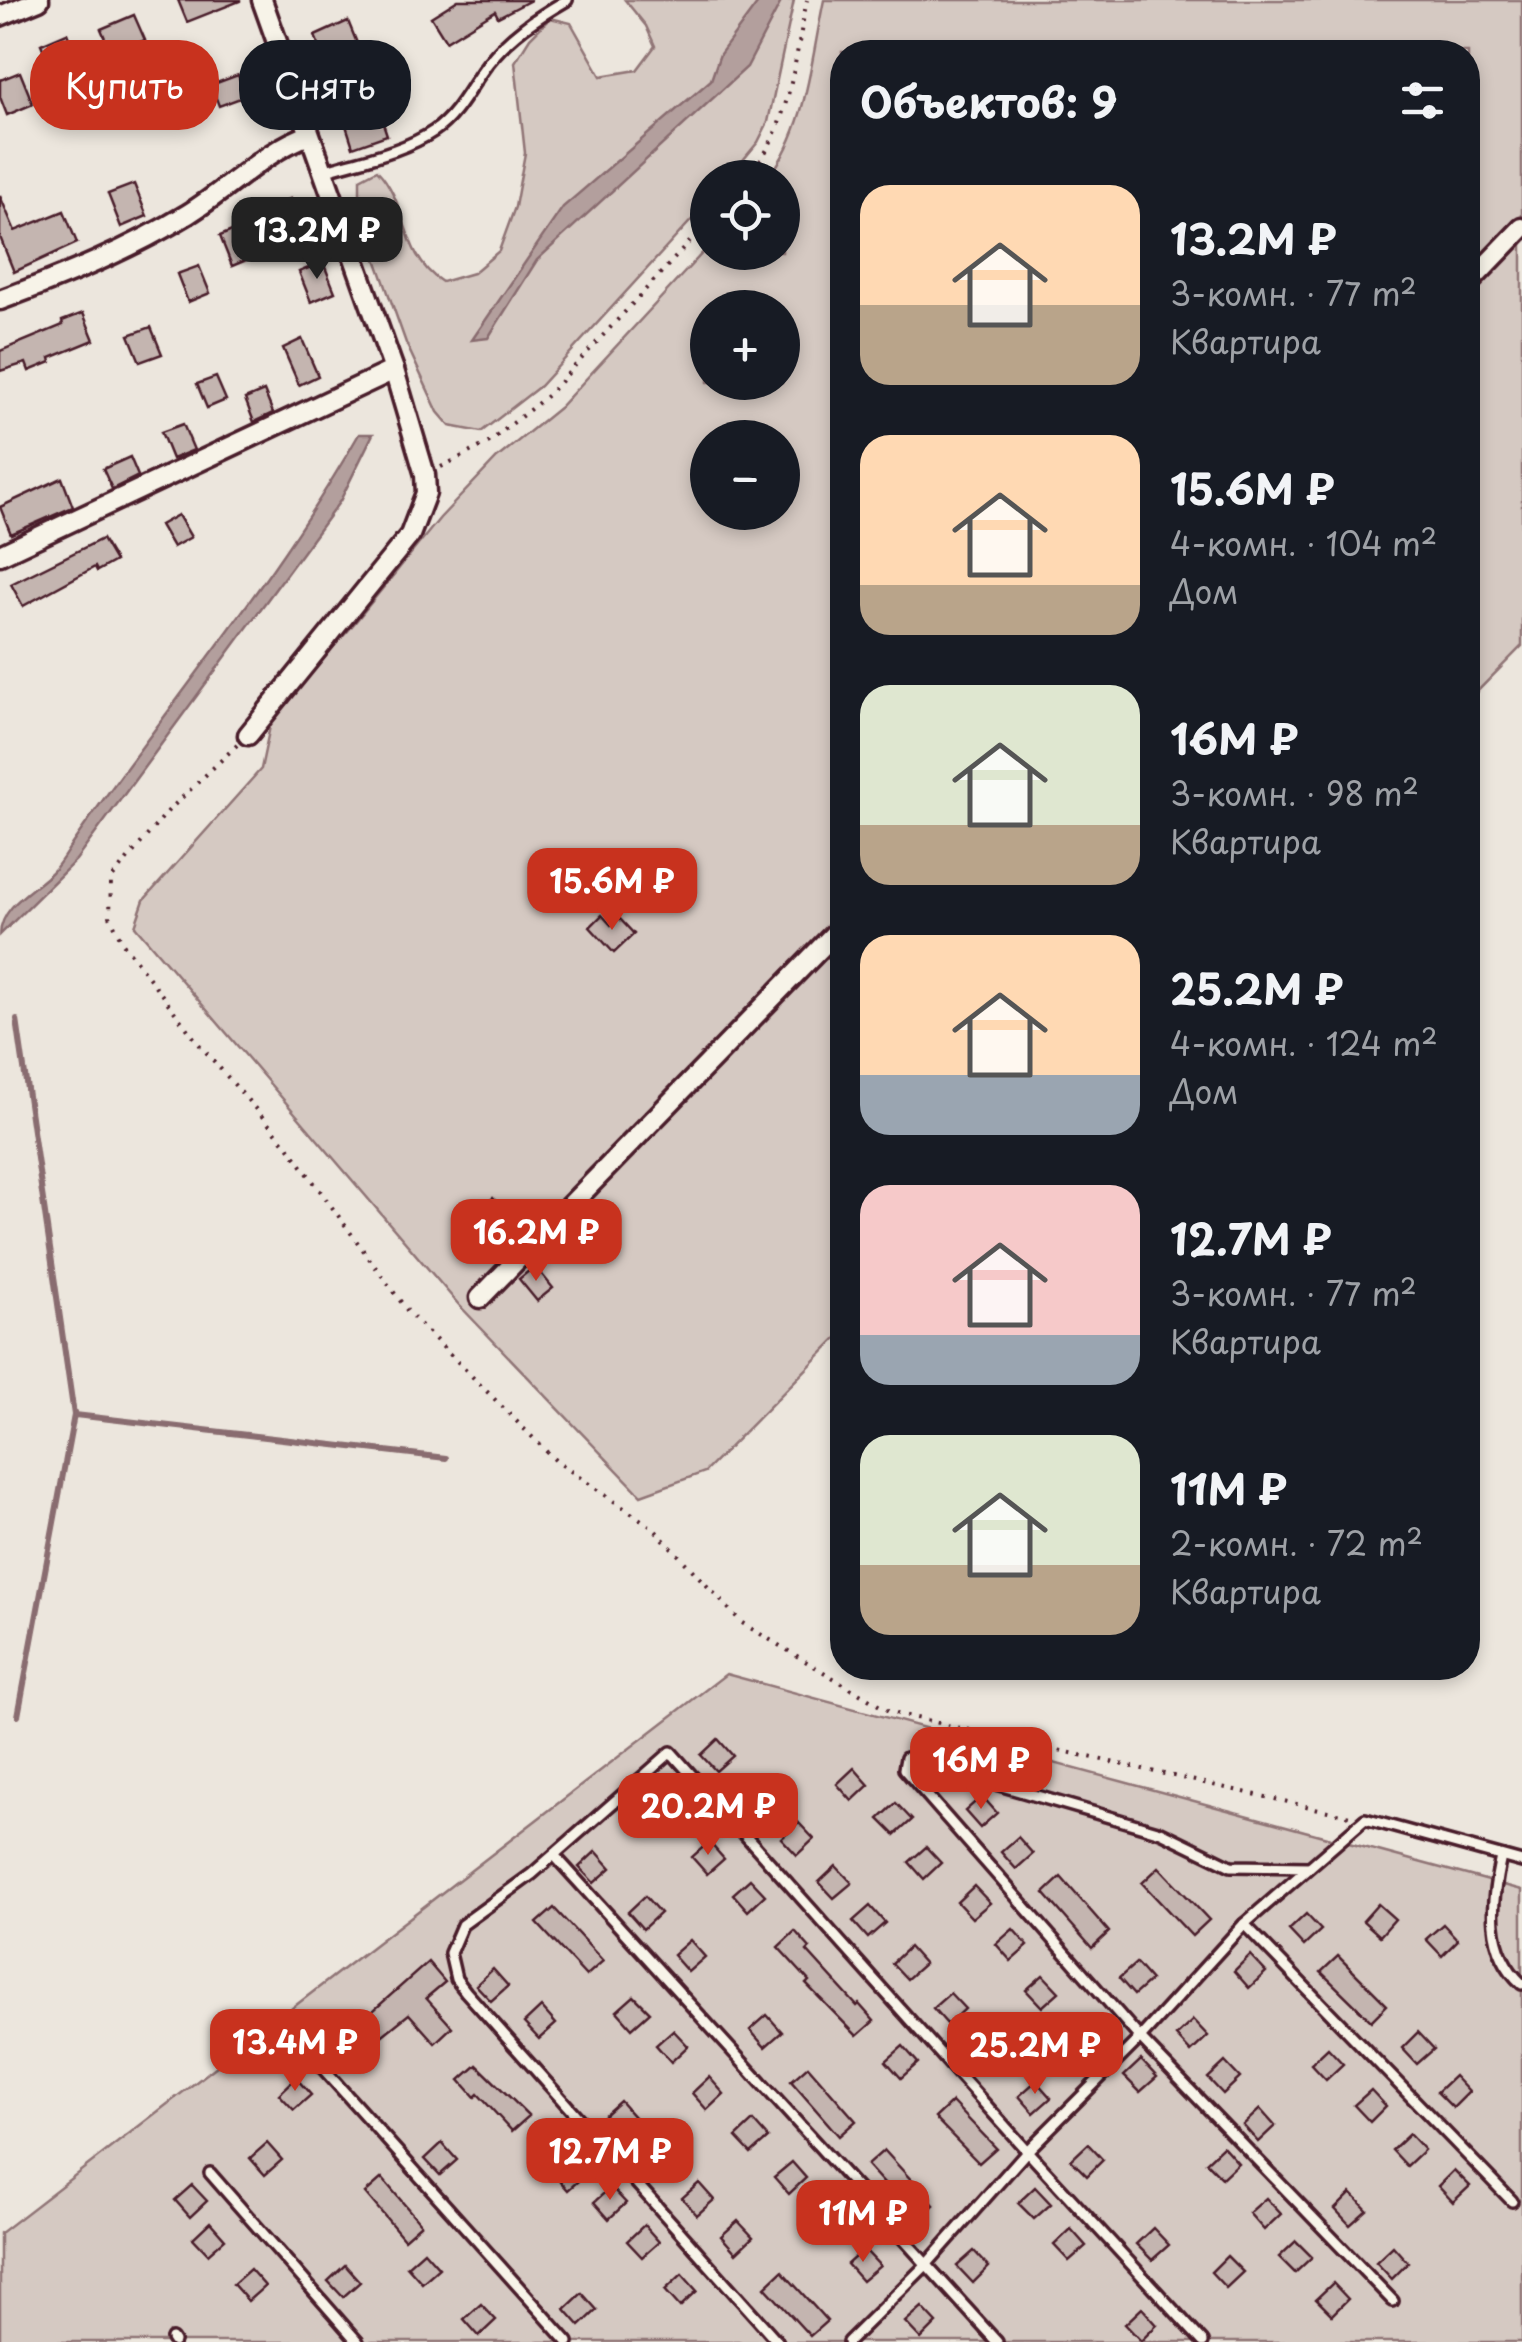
<!DOCTYPE html>
<html lang="ru">
<head>
<meta charset="utf-8">
<style>
  :root { --surface:#171b24; --page:#242831; --text:#f1f3f6; --muted:#9ea1a6; --accent:#c8321e }
  body { margin:0; font-family:"Playpen Sans",sans-serif; background:var(--page); color:var(--text); height:100vh; display:flex; flex-direction:column; font-size:38px; white-space:nowrap }
  * { box-sizing:border-box; margin:0 }
  p { font-size:32px; color:var(--muted) }
  .icon { flex:none; width:55px; height:55px; fill:none; stroke:currentColor; stroke-width:2; stroke-linecap:round; stroke-linejoin:round }
  .map { position:relative; flex:1; overflow:hidden }
  .panel { position:absolute; left:830px; top:40px; width:650px; height:1640px; display:flex; flex-direction:column; background:var(--surface); border-radius:40px; box-shadow:0 5px 15px #0003 }
  .panel>* { flex:none }
  .hud { position:absolute; left:30px; top:40px; width:650px; height:90px; display:flex; gap:20px }
  .fabs { position:absolute; left:690px; top:160px; display:grid; gap:20px }
  .fabs a { display:grid; place-items:center; width:110px; height:110px; border-radius:50%; background:var(--surface); box-shadow:0 5px 15px #0003; font-size:50px }
  .price { position:absolute; translate:-50% -85px; padding:0 22px; border-radius:20px; background:var(--accent); color:#fff; font-size:32px; line-height:65px; filter:drop-shadow(0 2px 5px #0008) }
  .price::after { content:''; position:absolute; left:50%; top:60px; width:30px; height:22px; margin-left:-15px; background:inherit; clip-path:polygon(0 0,100% 0,50% 100%) }
  .price.active { background:#222; color:#fff }
  ul { padding:0; list-style:none }
  li { display:flex; align-items:center; gap:30px; height:250px; padding:0 30px }
  li span { display:grid; place-items:center; flex:none; width:280px; height:200px; border-radius:30px; color:#555 }
  li>.icon { margin-inline-start:auto }
  span .icon { width:120px; height:120px; fill:#fffc; stroke-width:1 }
  li b { font-size:42px }
  h2 { display:flex; justify-content:space-between; align-items:center; height:120px; padding:0 30px; font-size:42px }
  .pill { padding:0 35px; border-radius:40px; background:var(--surface); box-shadow:0 5px 15px #0003; font-size:35px; line-height:90px }
  .pill.active { background:var(--accent); color:#fff }
  .map>svg:first-child { display:block }
  .green { fill:#d5c9c2; stroke:#907476; stroke-width:2.5; fill-rule:evenodd }
  .water { fill:#b39f9d; stroke:#896c6f; stroke-width:2.5 }
  .lines { fill:none; stroke-linecap:round; stroke-linejoin:round }
  .stream { stroke:#896c6f; stroke-width:6 }
  .building { fill:#c4b5b0; stroke:#4a1f2b; stroke-width:2.5 }
  .service-casing { stroke:#4a1f2b; stroke-width:16 }
  .minor-casing { stroke:#4a1f2b; stroke-width:25 }
  .path { stroke:#4a1f2b; stroke-width:4; stroke-dasharray:2.5 8; stroke-linecap:butt }
  .service { stroke:#f7f3e8; stroke-width:9 }
  .minor { stroke:#f7f3e8; stroke-width:18 }
</style>
</head>
<body>
<div class="map">
<svg width="1522" height="2342" viewBox="0 0 1522 2342">
  <rect width="100%" height="100%" fill="#ece6dd"/>
  <filter id="ink" filterUnits="userSpaceOnUse"><feTurbulence type="fractalNoise" baseFrequency=".01" numOctaves="2"/><feDisplacementMap in="SourceGraphic" scale="20" xChannelSelector="R" yChannelSelector="G"/><feConvolveMatrix kernelMatrix="1 2 1 2 8 2 1 2 1" color-interpolation-filters="sRGB"/></filter>
  <g filter="url(#ink)">
    <g class="green">
      <path d="M625,0h169l-26,122 -10,20 -29,35 -21,1 -1,25 -167,183 -59,46 -31,-6 -12,-14 -32,-69 -46,-129v-35l17,-9c32,33 23,85 65,112l31,-9 26,-22 16,-44 10,-54 -10,-91 15,-24 20,-20 21,5 30,53 36,-6 18,-24 -9,-20z"/>
      <path d="M824,0h698v646l-54,55v-649h-626v1281l-137,139 -64,23 -182,-190 -324,-379 9,-26 117,-131 12,-57 75,-81 92,-113 57,-60 63,-51 147,-159 1,4h74v-74l-13,-1c38,-50 42,-117 55,-177zM708,308h74v74h-74zM708,438h74v74h-74z"/>
      <polygon points="726,1674 1522,1890 1522,2342 0,2342 0,2233"/>
    </g>
    <g class="water">
      <polygon points="760,0 782,0 747,67 537,260 488,338 472,340 563,207 711,80 720,54"/>
      <path d="M359,434h14l-33,67 -264,359 -76,75c1,-30 34,-45 52,-63 9,-9 15,-21 22,-31 94,-136 203,-263 285,-407z"/>
    </g>
    <g class="lines">
      <g class="stream">
        <polyline points="17,1020 74,1415 18,1716"/>
        <polyline points="75,1415 446,1458"/>
      </g>
    </g>
    <g class="building">
      <polygon points="178,0 240,0 240,1 187,22"/>
      <polygon points="458,0 531,0 498,17 495,11 446,41 431,17"/>
      <polygon points="134,15 145,40 112,54 101,29"/>
      <polygon points="348,21 359,48 326,62 315,36"/>
      <polygon points="67,33 80,66 54,76 41,44"/>
      <polygon points="20,72 33,104 7,115 0,97 0,80"/>
      <polygon points="238,75 246,96 219,106 211,85"/>
      <polygon points="378,108 387,135 353,147 344,119"/>
      <polygon points="134,184 147,216 121,227 108,194"/>
      <polygon points="0,196 15,231 64,211 77,243 14,272 0,237"/>
      <polygon points="290,199 301,226 279,235 268,208"/>
      <polygon points="244,226 256,256 232,266 220,236"/>
      <polygon points="323,262 335,292 311,302 299,272"/>
      <polygon points="199,266 210,293 188,302 177,274"/>
      <polygon points="83,313 94,340 50,358 51,362 29,371 26,363 0,371 0,351 63,325 62,321"/>
      <polygon points="151,327 162,354 140,362 129,335"/>
      <polygon points="302,339 318,376 299,385 283,348"/>
      <polygon points="216,377 226,400 207,408 197,384"/>
      <polygon points="264,391 273,413 254,422 245,399"/>
      <polygon points="183,424 194,450 172,459 161,432"/>
      <polygon points="130,457 138,476 112,489 103,469"/>
      <polygon points="62,478 73,507 11,534 0,507"/>
      <polygon points="178,515 191,537 173,547 160,525"/>
      <polygon points="102,539 115,561 97,571 95,567 23,606 11,584"/>
      <polygon points="602,915 611,925 619,918 634,934 614,953 590,927"/>
      <polygon points="493,1198 518,1227 489,1252 464,1222"/>
      <polygon points="535,1266 553,1288 537,1301 519,1279"/>
      <polygon points="718,1739 733,1756 716,1771 701,1755"/>
      <polygon points="854,1768 869,1785 852,1801 837,1784"/>
      <polygon points="757,1777 772,1794 755,1810 740,1793"/>
      <polygon points="982,1796 997,1813 980,1828 965,1811"/>
      <polygon points="896,1803 912,1820 895,1835 879,1819"/>
      <polygon points="798,1822 814,1839 797,1855 781,1838"/>
      <polygon points="1018,1837 1033,1854 1016,1869 1001,1852"/>
      <polygon points="709,1842 724,1859 707,1874 692,1857"/>
      <polygon points="926,1847 941,1863 924,1879 909,1862"/>
      <polygon points="596,1851 611,1868 594,1883 579,1867"/>
      <polygon points="836,1866 852,1883 834,1898 819,1882"/>
      <polygon points="1159,1867 1209,1920 1192,1936 1142,1883"/>
      <polygon points="1061,1877 1109,1932 1092,1948 1044,1893"/>
      <polygon points="750,1879 765,1895 748,1911 733,1894"/>
      <polygon points="974,1886 990,1903 972,1918 957,1902"/>
      <polygon points="645,1896 660,1913 643,1929 628,1912"/>
      <polygon points="1378,1904 1395,1919 1380,1936 1363,1921"/>
      <polygon points="870,1906 885,1923 868,1938 853,1921"/>
      <polygon points="554,1908 603,1961 586,1976 537,1923"/>
      <polygon points="1306,1914 1321,1930 1304,1946 1289,1930"/>
      <polygon points="1443,1924 1458,1940 1442,1956 1426,1939"/>
      <polygon points="1013,1929 1028,1946 1011,1961 996,1944"/>
      <polygon points="795,1931 810,1948 807,1951 857,2006 859,2004 874,2021 857,2036 806,1984 809,1981 778,1947"/>
      <polygon points="690,1940 705,1957 688,1972 673,1955"/>
      <polygon points="909,1947 924,1964 907,1979 892,1963"/>
      <polygon points="1250,1955 1266,1972 1249,1988 1234,1971"/>
      <polygon points="1338,1956 1387,2005 1371,2021 1321,1972"/>
      <polygon points="428,1962 445,1982 426,1998 452,2027 435,2043 409,2014 354,2058 339,2041"/>
      <polygon points="1136,1963 1151,1980 1134,1995 1119,1978"/>
      <polygon points="493,1969 508,1986 491,2001 476,1985"/>
      <polygon points="1043,1975 1059,1992 1042,2007 1026,1990"/>
      <polygon points="950,1993 965,2009 948,2025 933,2008"/>
      <polygon points="634,1996 650,2012 632,2028 617,2011"/>
      <polygon points="541,2007 556,2024 539,2039 524,2023"/>
      <polygon points="767,2015 782,2032 765,2047 750,2030"/>
      <polygon points="1193,2020 1208,2036 1191,2052 1176,2036"/>
      <polygon points="1025,2027 1040,2043 1023,2059 1008,2042"/>
      <polygon points="1092,2029 1107,2046 1090,2062 1075,2045"/>
      <polygon points="673,2030 688,2046 671,2062 656,2045"/>
      <polygon points="1418,2032 1434,2049 1417,2064 1402,2048"/>
      <polygon points="903,2046 918,2063 901,2078 886,2061"/>
      <polygon points="1328,2048 1343,2064 1326,2080 1311,2064"/>
      <polygon points="1141,2060 1157,2077 1140,2092 1124,2076"/>
      <polygon points="1225,2062 1240,2078 1223,2094 1208,2078"/>
      <polygon points="477,2065 529,2116 512,2131 478,2094 475,2097 460,2080"/>
      <polygon points="808,2066 856,2121 839,2136 791,2081"/>
      <polygon points="1454,2076 1469,2092 1453,2108 1437,2092"/>
      <polygon points="709,2077 724,2094 707,2110 692,2093"/>
      <polygon points="296,2078 311,2095 294,2110 279,2094"/>
      <polygon points="1036,2081 1051,2098 1034,2113 1019,2096"/>
      <polygon points="1371,2090 1386,2106 1370,2122 1354,2105"/>
      <polygon points="620,2101 635,2118 618,2133 603,2116"/>
      <polygon points="952,2102 996,2148 979,2163 935,2118"/>
      <polygon points="1260,2109 1275,2126 1258,2142 1243,2125"/>
      <polygon points="753,2121 768,2138 751,2153 736,2137"/>
      <polygon points="1409,2134 1424,2150 1407,2166 1392,2150"/>
      <polygon points="651,2142 666,2158 649,2174 634,2157"/>
      <polygon points="267,2143 282,2160 265,2175 250,2158"/>
      <polygon points="442,2143 457,2160 440,2175 425,2159"/>
      <polygon points="1088,2144 1103,2160 1087,2176 1071,2160"/>
      <polygon points="1223,2146 1238,2163 1222,2178 1206,2162"/>
      <polygon points="884,2150 934,2205 917,2220 867,2165"/>
      <polygon points="570,2158 585,2175 568,2190 553,2173"/>
      <polygon points="792,2162 806,2178 789,2194 774,2177"/>
      <polygon points="1454,2170 1470,2186 1453,2202 1438,2186"/>
      <polygon points="382,2178 421,2224 404,2239 365,2193"/>
      <polygon points="699,2183 714,2200 697,2215 682,2198"/>
      <polygon points="192,2185 207,2201 190,2217 175,2200"/>
      <polygon points="611,2187 626,2203 609,2219 594,2202"/>
      <polygon points="1035,2187 1051,2204 1034,2219 1018,2203"/>
      <polygon points="1351,2193 1367,2210 1350,2225 1335,2209"/>
      <polygon points="1266,2198 1281,2214 1264,2230 1249,2213"/>
      <polygon points="834,2204 849,2221 832,2236 817,2220"/>
      <polygon points="738,2221 753,2237 736,2253 721,2236"/>
      <polygon points="210,2222 225,2239 208,2254 193,2238"/>
      <polygon points="644,2225 659,2242 642,2257 627,2241"/>
      <polygon points="1153,2228 1169,2245 1152,2260 1136,2244"/>
      <polygon points="1071,2229 1086,2246 1069,2261 1054,2245"/>
      <polygon points="1296,2241 1312,2257 1295,2273 1279,2257"/>
      <polygon points="1393,2246 1408,2263 1392,2279 1376,2262"/>
      <polygon points="864,2249 880,2266 862,2281 847,2264"/>
      <polygon points="424,2251 439,2268 422,2283 407,2266"/>
      <polygon points="974,2251 989,2267 973,2283 957,2266"/>
      <polygon points="1227,2256 1243,2272 1226,2288 1211,2272"/>
      <polygon points="345,2265 360,2282 343,2297 328,2281"/>
      <polygon points="250,2269 265,2286 248,2301 233,2284"/>
      <polygon points="782,2271 827,2321 810,2336 765,2287"/>
      <polygon points="682,2274 697,2291 680,2307 665,2290"/>
      <polygon points="1333,2283 1348,2299 1332,2315 1316,2299"/>
      <polygon points="582,2293 597,2310 580,2326 565,2309"/>
      <polygon points="481,2304 496,2320 479,2336 464,2319"/>
      <polygon points="922,2307 937,2323 921,2339 905,2322"/>
      <polygon points="1142,2308 1157,2325 1141,2341 1125,2324"/>
    </g>
    <g class="lines">
      <defs>
        <g id="service">
          <path d="M323,171c36,-11 80,-19 111,-40 24,-16 37,-46 54,-68 22,-28 48,-45 79,-63"/>
          <polyline points="554,1855 997,2342"/>
          <path d="M1501,1857c-10,44 -16,93 21,127"/>
          <polyline points="1309,1867 1231,1866 1161,1832 906,1758 904,1769 1140,2038 1393,2301"/>
          <polyline points="1244,1924 1512,2201"/>
          <polyline points="310,2054 568,2342"/>
          <polyline points="210,2173 358,2342"/>
          <polyline points="172,2339 174,2342"/>
          <polyline points="778,2342 466,1992 456,1979 450,1953 462,1925 532,1874 671,1752 1027,2151 1203,2342"/>
          <polyline points="848,2342 926,2265 1027,2151 1140,2038 1244,1924 1365,1819 1522,1862"/>
        </g>
        <g id="minor">
          <polyline points="0,16 39,0"/>
          <polyline points="1468,284 1522,228"/>
          <path d="M0,300c65,-24 129,-50 188,-86 41,-25 76,-63 121,-79"/>
          <polyline points="0,555 394,370"/>
          <polyline points="248,735 410,535 426,493 425,475 394,370 262,0"/>
          <polyline points="480,1298 842,926"/>
        </g>
      </defs>
      <use href="#service" class="service-casing"/>
      <use href="#minor" class="minor-casing"/>
      <g class="path">
        <path d="M747,178c43,-49 47,-116 60,-178"/>
        <polyline points="441,467 488,443 548,395 708,222"/>
        <polyline points="237,745 168,811 111,879 110,916 122,942 198,1043 286,1144 409,1313 556,1461 653,1528 742,1623 890,1712 1350,1816"/>
      </g>
      <use href="#service" class="service"/>
      <use href="#minor" class="minor"/>
    </g>
  </g>
</svg>
<div class="fabs">
<a><svg class="icon" aria-label="locate" viewBox="0 0 24 24"><circle cx="12" cy="12" r="6"/><path d="M12 2v4M12 18v4M2 12h4M18 12h4"/></svg></a>
<a>+</a>
<a>−</a>
</div>
<b class="price active" style="left:317px;top:282px">13.2M ₽</b>
<b class="price" style="left:612px;top:933px">15.6M ₽</b>
<b class="price" style="left:536px;top:1284px">16.2M ₽</b>
<b class="price" style="left:981px;top:1812px">16M ₽</b>
<b class="price" style="left:708px;top:1858px">20.2M ₽</b>
<b class="price" style="left:295px;top:2094px">13.4M ₽</b>
<b class="price" style="left:1035px;top:2097px">25.2M ₽</b>
<b class="price" style="left:610px;top:2203px">12.7M ₽</b>
<b class="price" style="left:863px;top:2265px">11M ₽</b>
<div class="hud">
<a class="pill active">Купить</a>
<a class="pill">Снять</a>
</div>
<section class="panel">
<h2>Объектов: 9<svg class="icon" aria-label="filters" viewBox="0 0 24 24"><path d="M4 7h16M4 17h16"/><circle cx="9" cy="7" r="2"/><circle cx="15" cy="17" r="2"/></svg></h2>
<ul>
<li><span style="background:linear-gradient(#ffd9b3 60%,#b9a48a 0)"><svg class="icon" aria-label="home" viewBox="0 0 24 24"><path d="M3 11l9-7 9 7M6 9v11h12V9"/></svg></span><div><b>13.2M ₽</b><p>3-комн. · 77 m²</p><p>Квартира</p></div></li>
<li><span style="background:linear-gradient(#ffd9b3 75%,#b9a48a 0)"><svg class="icon" aria-label="home" viewBox="0 0 24 24"><path d="M3 11l9-7 9 7M6 9v11h12V9"/></svg></span><div><b>15.6M ₽</b><p>4-комн. · 104 m²</p><p>Дом</p></div></li>
<li><span style="background:linear-gradient(#dfe7d0 70%,#b9a48a 0)"><svg class="icon" aria-label="home" viewBox="0 0 24 24"><path d="M3 11l9-7 9 7M6 9v11h12V9"/></svg></span><div><b>16M ₽</b><p>3-комн. · 98 m²</p><p>Квартира</p></div></li>
<li><span style="background:linear-gradient(#ffd9b3 70%,#9aa5b1 0)"><svg class="icon" aria-label="home" viewBox="0 0 24 24"><path d="M3 11l9-7 9 7M6 9v11h12V9"/></svg></span><div><b>25.2M ₽</b><p>4-комн. · 124 m²</p><p>Дом</p></div></li>
<li><span style="background:linear-gradient(#f6c9c9 75%,#9aa5b1 0)"><svg class="icon" aria-label="home" viewBox="0 0 24 24"><path d="M3 11l9-7 9 7M6 9v11h12V9"/></svg></span><div><b>12.7M ₽</b><p>3-комн. · 77 m²</p><p>Квартира</p></div></li>
<li><span style="background:linear-gradient(#dfe7d0 65%,#b9a48a 0)"><svg class="icon" aria-label="home" viewBox="0 0 24 24"><path d="M3 11l9-7 9 7M6 9v11h12V9"/></svg></span><div><b>11M ₽</b><p>2-комн. · 72 m²</p><p>Квартира</p></div></li>
</ul>
</section>
</div>
</body>
</html>
